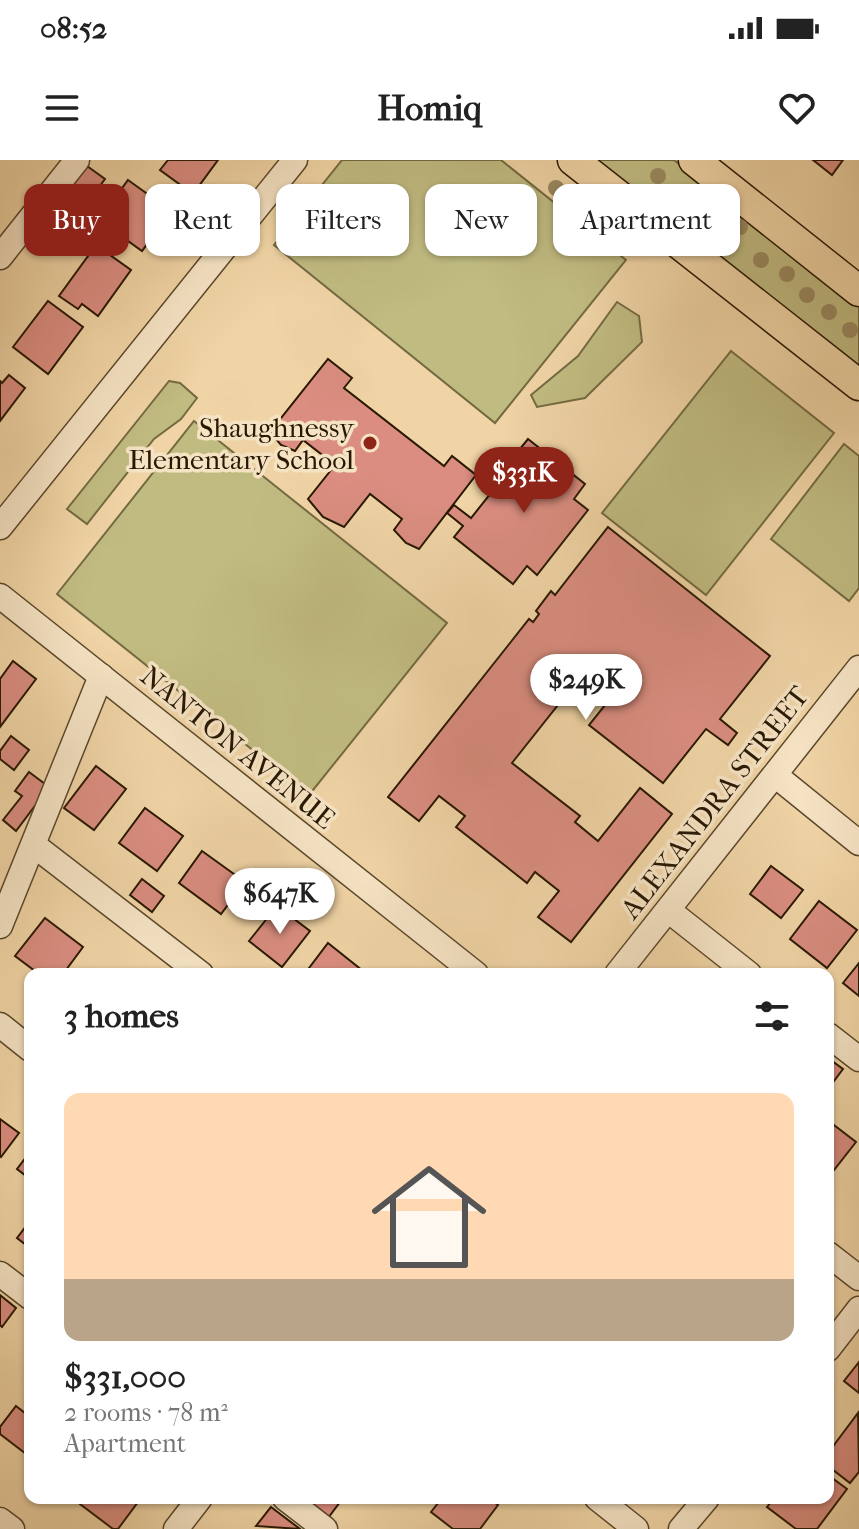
<!DOCTYPE html>
<html lang="en">
<head>
<meta charset="utf-8">
<style>
  :root { --surface:#fff; --page:#f2f2f2; --text:#222; --muted:#767676; --accent:#8f2418 }
  body { margin:0; font-family:"IM FELL French Canon",serif; background:var(--page); color:var(--text); height:100vh; display:flex; flex-direction:column; font-size:30px; white-space:nowrap }
  * { box-sizing:border-box; margin:0 }
  p { font-size:26px; color:var(--muted) }
  .icon { flex:none; width:44px; height:44px; fill:none; stroke:currentColor; stroke-width:2; stroke-linecap:round; stroke-linejoin:round }
  .map { position:relative; flex:1; overflow:hidden }
  .panel { position:absolute; left:24px; top:808px; width:810px; height:536px; display:flex; flex-direction:column; background:var(--surface); border-radius:16px; box-shadow:0 2px 6px #0004 }
  .panel>* { flex:none }
  .top-card { position:absolute; left:24px; top:24px; width:812px; height:72px; display:flex; gap:16px }
  .price { position:absolute; translate:-50% -68px; padding:0 18px; border-radius:28px; background:#fff; color:#222; font-size:26px; line-height:52px; filter:drop-shadow(0 2px 4px #0008) }
  .price::after { content:''; position:absolute; left:50%; top:48px; width:24px; height:18px; margin-left:-12px; background:inherit; clip-path:polygon(0 0,100% 0,50% 100%) }
  .price.selected { background:var(--accent); color:#fff }
  ul { padding:0; list-style:none }
  li { display:grid; align-content:center; gap:16px; height:424px; padding:0 40px }
  li span { display:grid; place-items:center; height:248px; border-radius:16px; color:#555 }
  li>.icon { margin-inline-start:auto }
  span .icon { width:144px; height:144px; fill:#fffc; stroke-width:1 }
  li b { font-size:34px }
  h2 { display:flex; justify-content:space-between; align-items:center; height:96px; padding:0 40px; font-size:34px }
  .tag { padding:0 28px; border-radius:16px; background:var(--surface); box-shadow:0 2px 6px #0004; font-size:28px; line-height:72px }
  .tag.selected { background:var(--accent); color:#fff }
  .status { display:flex; justify-content:space-between; align-items:center; height:56px; padding:0 40px; background:var(--surface); direction:ltr }
  .status svg { height:22px; fill:currentColor }
  header { display:flex; justify-content:space-between; align-items:center; height:104px; padding:0 40px; background:var(--surface); font-size:36px; font-weight:700 }
  .map>svg:first-child { display:block }
  .green { fill:#c0bb81; stroke:#746a42; stroke-width:2 }
  .building { fill:#da8d80; stroke:#281802; stroke-width:2 }
  .lines { fill:none; stroke-linecap:round; stroke-linejoin:round }
  .minor-casing { stroke:#5a472b; stroke-width:27 }
  .major-casing { stroke:#281802; stroke-width:33 }
  .minor { stroke:#f5e3c4; stroke-width:24 }
  .major { stroke:#f0d4a5; stroke-width:30 }
  .tree { fill:#9b8860 }
  .poi-dot { fill:#8f2418; stroke:#f5e3c4; stroke-width:3 }
  .labels { text-anchor:middle; stroke-width:7; stroke-linejoin:round; paint-order:stroke }
  .poi-label { font-size:28px; fill:#281802; stroke:#f5e3c4; text-anchor:end }
  .street-label { font-size:28px; fill:#281802; stroke:#f5e3c4 }
</style>
</head>
<body>
<div class="status"><b>08:52</b><svg viewBox="0 0 49 12"><path d="M0 12V9h3v3zM5 12V6h3v6zM10 12V3h3v9zM15 12V0h3v12zM26 1h20v11H26zM47 4h2v5h-2z"/></svg></div>
<header><svg class="icon" aria-label="menu" viewBox="0 0 24 24"><path d="M4 6h16M4 12h16M4 18h16"/></svg>Homiq<svg class="icon" aria-label="heart" viewBox="0 0 24 24"><path d="M12 20l-8-8c-3-5 5-10 8-4 3-6 11-1 8 4z"/></svg></header>
<div class="map">
<svg width="859" height="1369" viewBox="0 0 859 1369">
  <rect width="100%" height="100%" fill="#f0d4a5"/>
  <filter id="stains"><feTurbulence type="fractalNoise" baseFrequency=".0025" numOctaves="4"/><feColorMatrix values="0 0 0 0 .2 0 0 0 0 .09 0 0 0 0 .02 0 0 0 .5 -.17"/></filter>
  <radialGradient id="worn" r=".72"><stop offset=".6" stop-color="#630" stop-opacity="0"/><stop offset="1" stop-color="#630" stop-opacity=".3"/></radialGradient>
  <g class="green">
    <polygon points="342,0 501,0 626,100 495,263 274,85"/>
    <polygon points="595,0 674,0 859,147 859,209"/>
    <polygon points="617,142 639,156 642,182 585,238 537,247 531,235 578,196"/>
    <polygon points="731,191 834,273 706,435 602,353"/>
    <polygon points="169,221 180,223 197,238 181,259 154,279 87,364 67,349"/>
    <polygon points="194,261 447,463 309,635 57,434"/>
    <polygon points="844,284 859,296 859,428 849,441 771,379"/>
  </g>
  <g class="building">
    <polygon points="168,0 218,0 193,34 160,10"/>
    <polygon points="813,0 843,0 832,15"/>
    <polygon points="87,6 105,19 81,51 63,38"/>
    <polygon points="128,20 171,51 142,91 99,60"/>
    <polygon points="57,47 77,62 65,80 45,65"/>
    <polygon points="96,85 131,110 98,156 82,144 78,149 59,136"/>
    <polygon points="48,141 83,167 48,214 13,187"/>
    <polygon points="328,199 352,218 344,228 444,306 452,296 476,315 419,389 406,383 394,370 402,359 370,334 344,367 323,357 308,339 335,305 303,280 295,291 281,285 270,272"/>
    <polygon points="9,215 25,228 0,261 0,221 2,223"/>
    <polygon points="528,279 585,324 574,339 588,350 537,415 527,406 513,424 454,377 463,366 447,353 454,345 471,358 519,298 515,295"/>
    <polygon points="608,367 770,496 720,559 737,573 728,585 706,569 663,623 589,565 614,534 585,511 512,603 580,656 575,662 598,681 640,628 672,654 571,782 538,757 559,731 535,712 527,723 456,667 465,656 439,636 419,661 388,637 529,459 533,462 539,454 536,451 551,431 555,435"/>
    <polygon points="13,501 36,519 0,567 0,519"/>
    <polygon points="11,576 29,590 14,610 0,599 0,591"/>
    <polygon points="96,606 126,629 94,670 64,648"/>
    <polygon points="29,612 49,627 16,671 3,660 22,636 15,631"/>
    <polygon points="145,648 183,676 157,711 119,683"/>
    <polygon points="202,691 245,722 221,754 179,723"/>
    <polygon points="771,706 803,730 781,758 750,734"/>
    <polygon points="142,719 164,736 152,752 130,735"/>
    <polygon points="819,741 857,770 827,808 790,779"/>
    <polygon points="277,746 310,771 282,807 249,781"/>
    <polygon points="45,758 83,787 63,814 39,814 15,796"/>
    <polygon points="328,783 363,811 361,814 306,812"/>
    <polygon points="859,803 859,836 843,823"/>
    <polygon points="828,898 843,909 828,929"/>
    <polygon points="0,959 19,973 1,997 0,996"/>
    <polygon points="830,962 856,982 834,1010 828,1005"/>
    <polygon points="30,992 30,1019 17,1009"/>
    <polygon points="30,1061 30,1088 17,1078"/>
    <polygon points="0,1135 16,1148 2,1167 0,1165"/>
    <polygon points="859,1202 859,1233 844,1221"/>
    <polygon points="16,1246 30,1257 30,1297 0,1274 0,1267"/>
    <polygon points="858,1253 859,1312 850,1323 828,1306 828,1293"/>
    <polygon points="828,1315 847,1329 817,1369 796,1369 767,1347 774,1338 828,1338"/>
    <polygon points="72,1338 141,1338 118,1369 113,1369"/>
    <polygon points="308,1338 343,1338 328,1358 306,1341"/>
    <polygon points="442,1338 488,1338 498,1345 480,1369 453,1369 431,1352"/>
    <polygon points="271,1347 300,1369 256,1366"/>
  </g>
  <g class="lines">
    <defs>
      <g id="minor">
        <polyline points="0,97 77,0"/>
        <polyline points="0,367 295,0"/>
        <polyline points="0,436 476,814"/>
        <polyline points="775,615 859,683"/>
        <polyline points="35,686 201,814"/>
        <polyline points="668,750 749,814"/>
        <polyline points="0,766 101,516"/>
        <polyline points="617,814 859,508"/>
        <polyline points="0,865 30,889"/>
        <polyline points="828,875 859,899"/>
        <polyline points="828,1094 859,1118"/>
        <polyline points="0,1114 30,1137"/>
        <polyline points="828,1189 859,1149"/>
        <polyline points="285,1338 325,1369"/>
        <polyline points="597,1338 636,1369"/>
        <polyline points="0,1360 12,1369"/>
        <polyline points="176,1369 200,1338"/>
        <polyline points="681,1369 707,1338"/>
      </g>
      <g id="major">
        <polyline points="573,0 859,225"/>
        <polyline points="694,0 859,131"/>
      </g>
    </defs>
    <use href="#minor" class="minor-casing"/>
    <use href="#major" class="major-casing"/>
    <use href="#minor" class="minor"/>
    <use href="#major" class="major"/>
  </g>
  <g class="tree">
    <circle cx="658" cy="16" r="8"/>
    <circle cx="556" cy="28" r="8"/>
    <circle cx="680" cy="36" r="8"/>
    <circle cx="702" cy="49" r="8"/>
    <circle cx="740" cy="67" r="8"/>
    <circle cx="761" cy="100" r="8"/>
    <circle cx="787" cy="114" r="8"/>
    <circle cx="807" cy="135" r="8"/>
    <circle cx="829" cy="152" r="8"/>
    <circle cx="850" cy="170" r="8"/>
  </g>
  <circle class="poi-dot" cx="370" cy="283" r="8"/>
  <g class="labels">
    <g class="poi-label">
      <text x="354" y="277">Shaughnessy<tspan x="354" dy="32">Elementary School</tspan></text>
    </g>
    <g class="street-label">
      <text transform="translate(238 587) rotate(39)" y="10">NANTON AVENUE</text>
      <text transform="translate(714 642) rotate(-52)" y="10">ALEXANDRA STREET</text>
    </g>
  </g>
  <rect width="100%" height="100%" filter="url(#stains)"/>
  <rect width="100%" height="100%" fill="url(#worn)"/>
</svg>
<b class="price selected" style="left:524px;top:355px">$331K</b>
<b class="price" style="left:586px;top:562px">$249K</b>
<b class="price" style="left:280px;top:776px">$647K</b>
<div class="top-card">
<a class="tag selected">Buy</a>
<a class="tag">Rent</a>
<a class="tag">Filters</a>
<a class="tag">New</a>
<a class="tag">Apartment</a>
</div>
<section class="panel">
<h2>3 homes<svg class="icon" aria-label="filters" viewBox="0 0 24 24"><path d="M4 7h16M4 17h16"/><circle cx="9" cy="7" r="2"/><circle cx="15" cy="17" r="2"/></svg></h2>
<ul>
<li><span style="background:linear-gradient(#ffd9b3 75%,#b9a48a 0)"><svg class="icon" aria-label="home" viewBox="0 0 24 24"><path d="M3 11l9-7 9 7M6 9v11h12V9"/></svg></span><div><b>$331,000</b><p>2 rooms · 78 m²</p><p>Apartment</p></div></li>
</ul>
</section>
</div>
</body>
</html>
